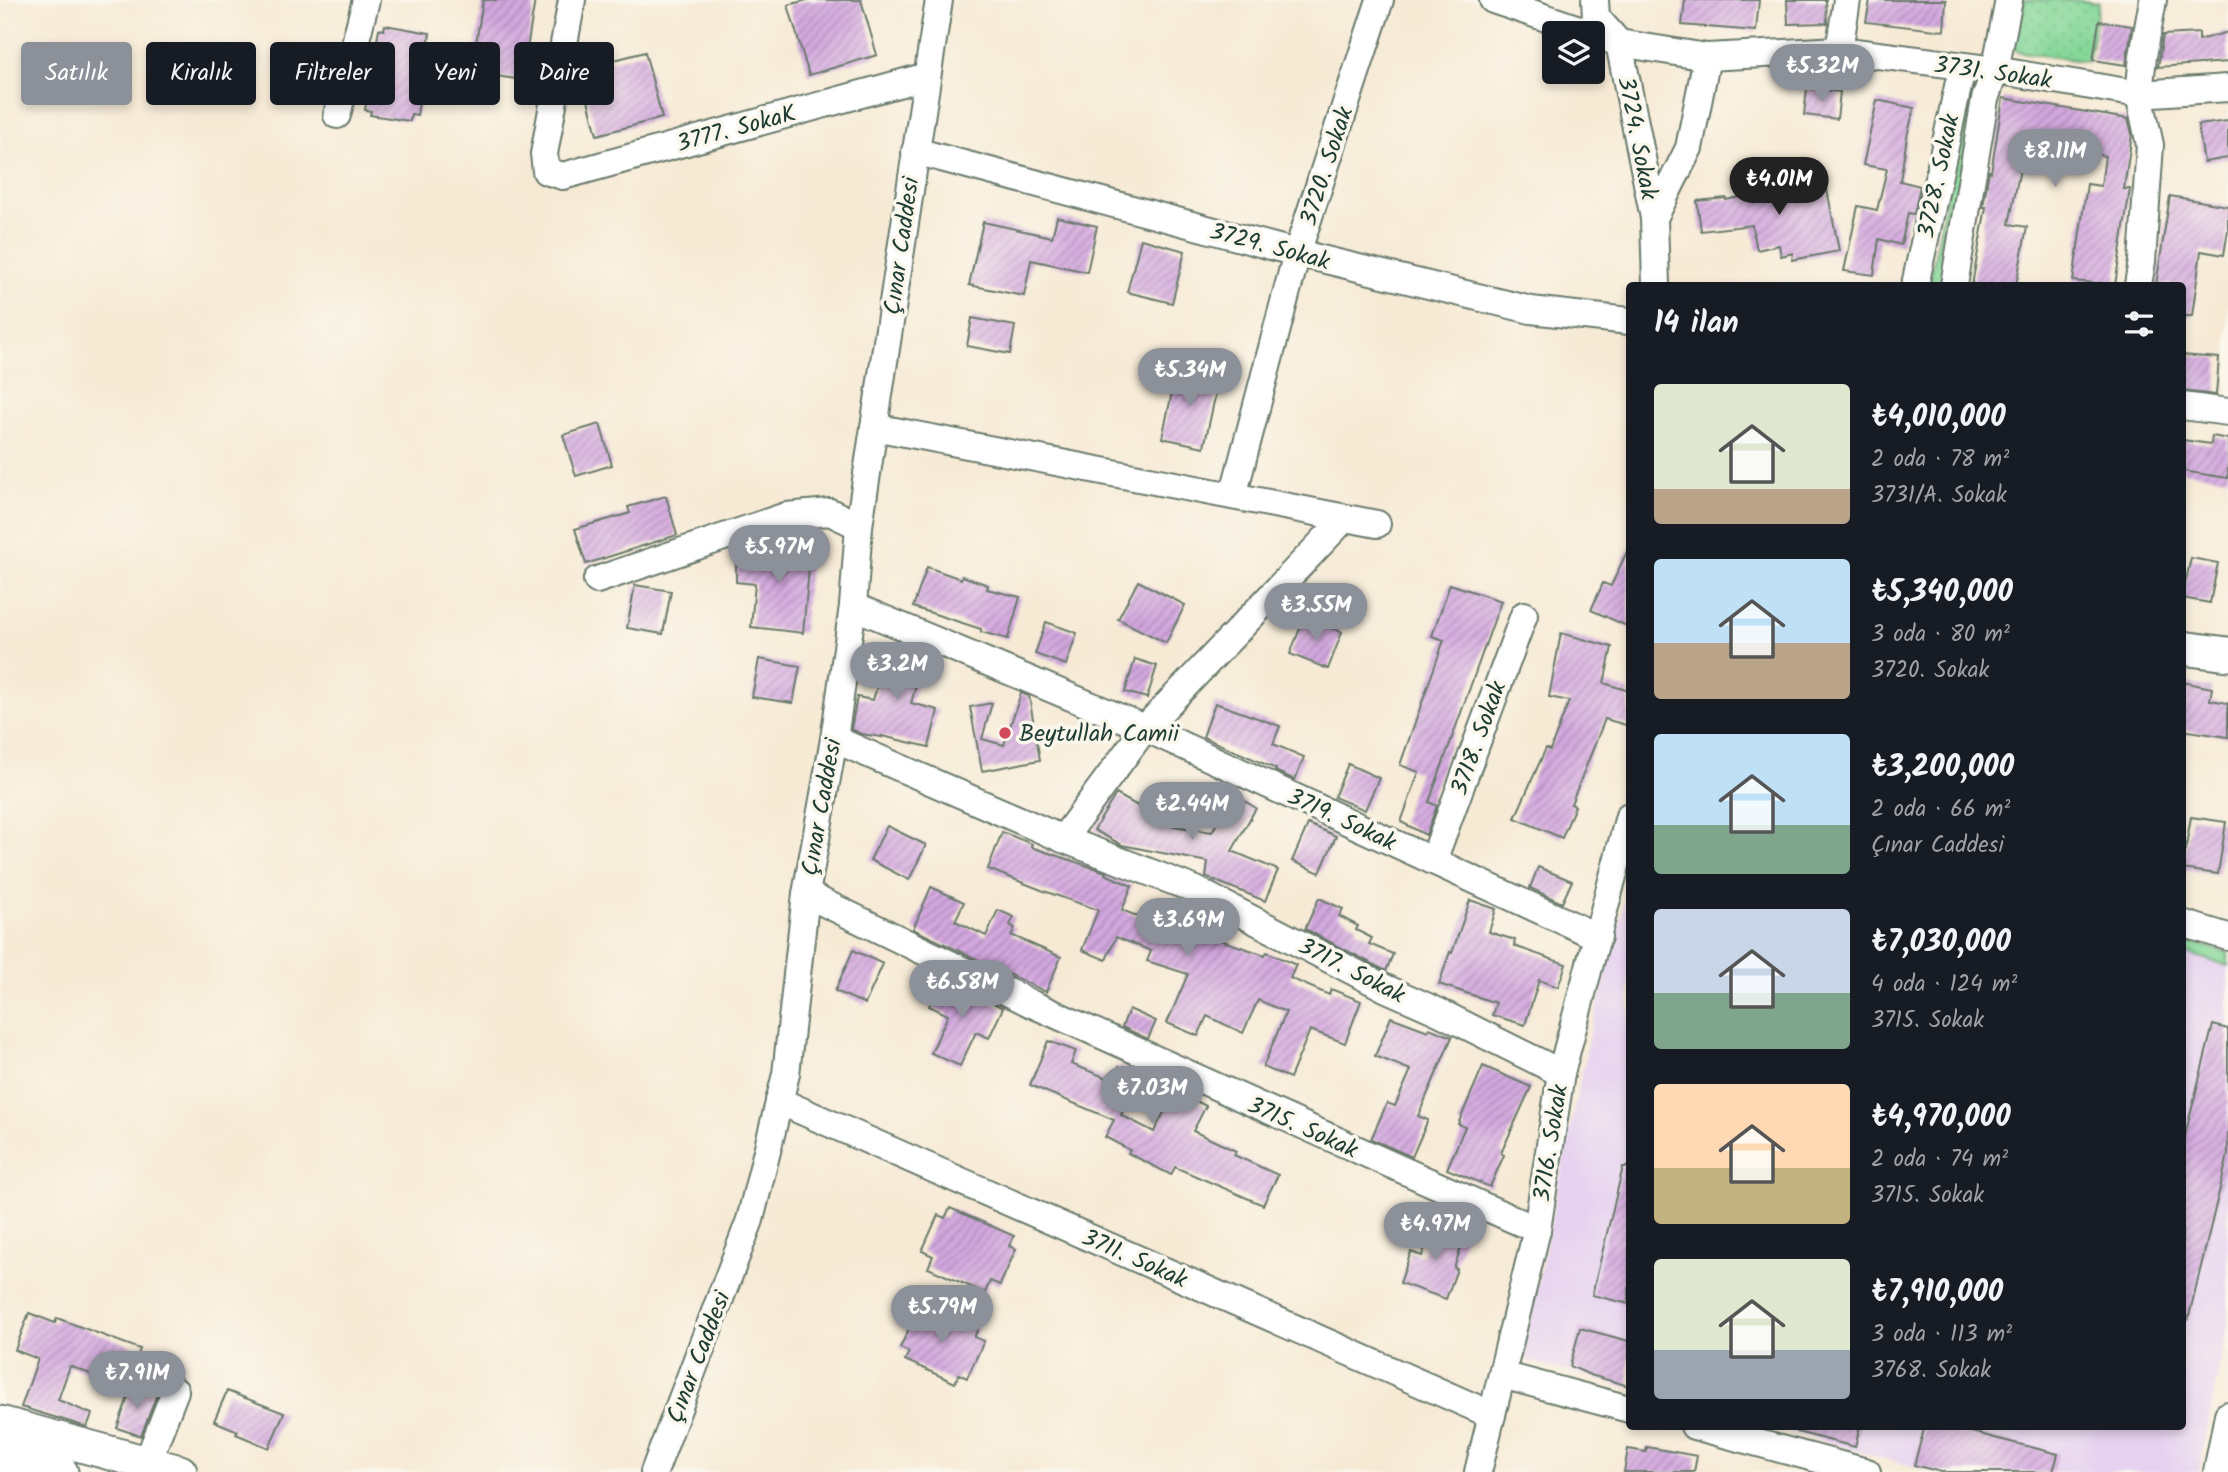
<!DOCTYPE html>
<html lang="tr">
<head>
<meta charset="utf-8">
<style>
  :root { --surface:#171b24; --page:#242831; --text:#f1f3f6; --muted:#9ea1a6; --accent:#8c9099 }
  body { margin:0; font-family:Kalam,sans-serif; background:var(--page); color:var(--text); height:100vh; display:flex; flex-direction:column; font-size:26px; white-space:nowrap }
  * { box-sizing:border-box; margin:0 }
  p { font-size:23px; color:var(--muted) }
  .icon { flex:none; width:38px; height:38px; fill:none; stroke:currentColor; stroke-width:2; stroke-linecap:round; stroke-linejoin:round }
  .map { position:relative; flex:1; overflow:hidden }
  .details { position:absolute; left:1626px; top:282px; width:560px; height:1148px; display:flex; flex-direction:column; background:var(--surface); border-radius:7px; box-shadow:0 4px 10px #0003 }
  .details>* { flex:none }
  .guide { position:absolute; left:21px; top:42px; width:665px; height:63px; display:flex; gap:14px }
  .fabs { position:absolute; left:1542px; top:21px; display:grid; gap:14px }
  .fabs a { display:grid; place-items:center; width:63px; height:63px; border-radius:7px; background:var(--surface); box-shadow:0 4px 10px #0003; font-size:35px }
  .price { position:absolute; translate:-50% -60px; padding:0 16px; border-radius:24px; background:var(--accent); color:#fff; font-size:23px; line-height:46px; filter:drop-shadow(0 2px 4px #0008) }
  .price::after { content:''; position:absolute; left:50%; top:42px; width:21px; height:16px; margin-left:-10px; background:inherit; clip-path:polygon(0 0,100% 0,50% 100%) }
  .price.on { background:#222; color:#fff }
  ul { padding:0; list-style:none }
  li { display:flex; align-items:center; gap:21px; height:175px; padding:0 28px }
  li span { display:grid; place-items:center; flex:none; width:196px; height:140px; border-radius:7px; color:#555 }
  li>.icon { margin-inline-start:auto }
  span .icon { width:84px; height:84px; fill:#fffc; stroke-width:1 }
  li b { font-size:30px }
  h2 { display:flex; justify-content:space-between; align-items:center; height:84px; padding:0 28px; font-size:30px }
  .chip { padding:0 24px; border-radius:7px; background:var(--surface); box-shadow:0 4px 10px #0003; font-size:24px; line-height:63px }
  .chip.on { background:var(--accent); color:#fff }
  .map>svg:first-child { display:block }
  .built { fill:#e6d2f0 }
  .grass { fill:url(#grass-tufts); stroke:#528a66; stroke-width:2 }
  .garden { fill:url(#garden-dots); stroke:#528a66; stroke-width:2 }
  .building { fill:url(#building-hatch) }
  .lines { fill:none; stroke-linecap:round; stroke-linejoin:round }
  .minor-casing { stroke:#6a7a6c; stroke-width:30 }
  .major-casing { stroke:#6a7a6c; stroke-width:37 }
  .minor { stroke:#fff; stroke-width:26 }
  .major { stroke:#fff; stroke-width:33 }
  .poi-dot { fill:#d1495b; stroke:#fbf7ec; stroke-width:2.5 }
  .labels { text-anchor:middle; stroke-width:7; stroke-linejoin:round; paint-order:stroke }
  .street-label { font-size:24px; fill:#1f3d34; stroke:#fbf7ec }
  .poi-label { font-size:24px; fill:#1f3d34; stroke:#fbf7ec; text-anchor:start }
</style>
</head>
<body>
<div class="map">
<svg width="2228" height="1472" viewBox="0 0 2228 1472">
  <defs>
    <pattern id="grass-tufts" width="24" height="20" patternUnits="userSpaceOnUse" patternTransform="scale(1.75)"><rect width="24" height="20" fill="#84d798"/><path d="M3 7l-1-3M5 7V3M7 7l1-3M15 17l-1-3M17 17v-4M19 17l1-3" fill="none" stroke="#72b984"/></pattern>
    <pattern id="garden-dots" width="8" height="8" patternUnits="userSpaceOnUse" patternTransform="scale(1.75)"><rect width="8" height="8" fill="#84d798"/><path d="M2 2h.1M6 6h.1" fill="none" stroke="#72b984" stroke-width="1.8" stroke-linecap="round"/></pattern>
    <pattern id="building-hatch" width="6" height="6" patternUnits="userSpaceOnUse" patternTransform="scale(1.75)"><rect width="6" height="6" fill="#d3a7df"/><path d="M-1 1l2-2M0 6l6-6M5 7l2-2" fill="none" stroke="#ab89b6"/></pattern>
  </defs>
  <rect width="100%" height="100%" fill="#fbf7ec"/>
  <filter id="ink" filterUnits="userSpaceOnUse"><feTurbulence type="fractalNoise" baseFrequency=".0143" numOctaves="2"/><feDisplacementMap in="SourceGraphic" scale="14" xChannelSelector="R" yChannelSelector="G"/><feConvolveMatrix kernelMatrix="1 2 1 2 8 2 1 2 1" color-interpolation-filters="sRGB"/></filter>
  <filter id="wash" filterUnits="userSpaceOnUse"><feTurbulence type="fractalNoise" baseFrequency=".00686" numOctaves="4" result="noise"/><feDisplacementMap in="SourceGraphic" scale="28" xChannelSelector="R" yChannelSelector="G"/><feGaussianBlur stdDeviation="1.57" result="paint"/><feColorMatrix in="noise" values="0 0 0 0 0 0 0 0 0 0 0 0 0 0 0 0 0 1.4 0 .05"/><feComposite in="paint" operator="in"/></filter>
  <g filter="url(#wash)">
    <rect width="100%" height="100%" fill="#f6ead5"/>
    <g class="built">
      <polygon points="1629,884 1629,1388 1522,1359 1590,1034"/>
      <polygon points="2182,952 2228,966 2228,1323 2199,1472 1933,1472 1767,1426 2182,1426"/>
    </g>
    <g class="grass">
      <polygon points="1967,90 1975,90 1945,285 1929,285"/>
      <polygon points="2182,939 2228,953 2228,966 2182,952"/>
    </g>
    <polygon class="garden" points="2025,0 2072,0 2099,3 2088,62 2015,51 2013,45"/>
    <g id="blocks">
      <g class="building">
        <polygon points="483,0 535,0 523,73 517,72 516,79 477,73 477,69 472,68"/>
        <polygon points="807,0 861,0 877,55 809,75 788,5"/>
        <polygon points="1685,0 1759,0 1756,31 1682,25"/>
        <polygon points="1787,0 1826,0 1827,23 1788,24"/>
        <polygon points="1870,0 1946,0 1944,31 1866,22"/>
        <polygon points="2099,21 2132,26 2126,65 2093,60"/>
        <polygon points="385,25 430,33 417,115 411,114 410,121 370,115 371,111 365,110 379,29 384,30"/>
        <polygon points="2228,32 2228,62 2158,67 2163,35 2199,33 2199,40"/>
        <polygon points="645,52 662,118 597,135 580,69"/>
        <polygon points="1807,88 1840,92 1837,119 1804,115"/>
        <polygon points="2003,98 2128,119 2132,134 2124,189 2130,189 2115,285 2073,281 2087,184 2101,186 2105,156 2057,147 2055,159 2023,154 2009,224 2027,227 2016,285 1972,285 1986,207 1983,207 1989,171 1991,172"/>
        <polygon points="1877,100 1914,108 1907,137 1900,181 1920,186 1914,214 1908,213 1901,245 1879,239 1874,275 1844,271 1858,206 1877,210 1887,169 1863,165"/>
        <polygon points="2228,121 2228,158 2204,162 2198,125"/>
        <polygon points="1795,174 1796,184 1825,179 1839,251 1792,260 1793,253 1781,256 1779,245 1757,250 1752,225 1701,231 1697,201 1726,198 1726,200 1772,190 1770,178"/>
        <polygon points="2170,196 2228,206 2228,230 2224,255 2201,251 2192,316 2182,316 2182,285 2156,285"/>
        <polygon points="1057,217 1097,226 1087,272 1031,260 1024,296 969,285 983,222 1052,237"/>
        <polygon points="1141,239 1185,251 1172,303 1127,292"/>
        <polygon points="972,318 1015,326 1010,354 967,346"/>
        <polygon points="2182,355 2219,358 2216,395 2182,391"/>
        <polygon points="1177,370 1219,379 1204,447 1162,438"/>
        <polygon points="600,424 612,465 576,476 563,435"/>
        <polygon points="2212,436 2228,439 2228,478 2182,471 2182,440 2211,444"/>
        <polygon points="666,496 677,535 586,564 575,529 630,513 628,507"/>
        <polygon points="794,534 812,536 803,633 751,627 755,584 736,582 736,561 749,562 752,554 759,556 759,551 770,551 771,546 784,547 786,541 792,542"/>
        <polygon points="1629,547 1629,627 1591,610 1603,583 1611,586"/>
        <polygon points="2191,558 2218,563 2210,603 2182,598"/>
        <polygon points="927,567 961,579 962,576 988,585 987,589 1020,597 1008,639 981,632 981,629 913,607"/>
        <polygon points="1138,581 1185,605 1166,643 1118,619"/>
        <polygon points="1450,584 1501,601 1429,802 1437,806 1426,835 1401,822 1419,772 1400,765 1444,640 1432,636"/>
        <polygon points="635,585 671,591 663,634 627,628"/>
        <polygon points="1304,618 1342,632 1328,669 1290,654"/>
        <polygon points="1046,622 1077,633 1066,665 1035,654"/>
        <polygon points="1561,633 1612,647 1604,683 1629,691 1629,726 1605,719 1571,804 1575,806 1562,838 1515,818 1546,748 1550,750 1569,701 1549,697"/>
        <polygon points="890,644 925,654 911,703 938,710 929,747 882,736 882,737 861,734 851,729 857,697 873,700"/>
        <polygon points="759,659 800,666 793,703 752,697"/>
        <polygon points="1135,659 1157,666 1147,698 1125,692"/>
        <polygon points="2182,682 2212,688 2210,700 2228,703 2228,737 2182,730"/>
        <polygon points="1021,693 1029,696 1040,760 982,771 970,707 992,703 982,739 1004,745"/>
        <polygon points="1215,703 1280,726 1273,744 1304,757 1295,780 1275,771 1276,769 1203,737"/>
        <polygon points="1348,764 1379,778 1365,810 1334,797"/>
        <polygon points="1116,794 1145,810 1146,805 1170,811 1166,825 1212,832 1233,794 1256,808 1232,851 1278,870 1265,901 1206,877 1208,862 1122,845 1094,830"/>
        <polygon points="2191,817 2226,822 2218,874 2182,869"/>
        <polygon points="1308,824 1336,836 1320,873 1292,861"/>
        <polygon points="887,826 926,845 909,880 870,860"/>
        <polygon points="1002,832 1032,844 1031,847 1106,872 1105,874 1132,886 1122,910 1159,925 1160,920 1265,955 1267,952 1296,965 1290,978 1329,995 1331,989 1361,1001 1345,1043 1310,1030 1290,1078 1263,1067 1286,1012 1258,1000 1243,1033 1207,1016 1198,1036 1167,1023 1188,974 1147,961 1151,951 1116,937 1106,960 1082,950 1098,910 1044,891 988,869"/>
        <polygon points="1538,867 1572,881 1562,903 1530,888"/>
        <polygon points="931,887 964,902 955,921 986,936 998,910 1014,917 1010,925 1015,928 1011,935 1061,957 1046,992 913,929"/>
        <polygon points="1319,898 1343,909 1339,916 1358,926 1356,930 1372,938 1369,944 1393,954 1386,971 1305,929"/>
        <polygon points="1470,900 1496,909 1489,932 1515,940 1514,946 1566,964 1558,987 1539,980 1525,1025 1492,1015 1496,1003 1439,984 1450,952 1452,953"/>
        <polygon points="853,950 883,964 865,1004 835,991"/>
        <polygon points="943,978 1003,1008 989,1038 976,1032 960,1066 931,1053 948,1015 929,1006"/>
        <polygon points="1129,1009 1156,1021 1148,1039 1122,1027"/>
        <polygon points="1391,1017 1428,1031 1429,1028 1452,1037 1418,1116 1428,1120 1412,1157 1371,1139 1387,1103 1395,1106 1411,1070 1375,1056"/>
        <polygon points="2213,1025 2228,1029 2228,1155 2188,1320 2182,1319 2182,1147"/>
        <polygon points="1048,1041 1076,1051 1071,1064 1112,1080 1119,1066 1140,1076 1121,1115 1154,1132 1175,1090 1206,1106 1193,1131 1236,1151 1234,1155 1278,1175 1263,1205 1175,1167 1171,1175 1128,1153 1130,1150 1105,1137 1114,1120 1030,1085"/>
        <polygon points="1483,1066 1531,1087 1501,1153 1504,1155 1490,1187 1447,1169 1465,1127 1458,1124"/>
        <polygon points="1623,1167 1629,1167 1629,1304 1592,1295"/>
        <polygon points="950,1208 1014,1236 1009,1246 1016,1249 1000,1285 990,1281 985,1293 928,1268 933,1256 922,1251 938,1215 945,1218"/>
        <polygon points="1434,1222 1466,1233 1454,1268 1457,1269 1446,1299 1400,1283 1411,1252 1422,1256"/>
        <polygon points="927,1306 978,1329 974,1337 984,1341 967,1378 959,1374 955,1383 905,1360 909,1352 900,1348 915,1315 921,1318"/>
        <polygon points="29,1313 55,1323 57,1318 140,1349 126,1388 70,1366 58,1400 92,1414 87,1427 21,1407 38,1359 15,1350"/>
        <polygon points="1580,1328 1629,1341 1629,1386 1590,1375 1570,1366"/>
        <polygon points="132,1386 157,1394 141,1436 117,1428"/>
        <polygon points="227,1391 284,1413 269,1448 236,1434 238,1431 214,1421"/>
        <polygon points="1798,1426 1860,1426 1855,1447 1797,1432"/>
        <polygon points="1925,1426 1948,1426 2058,1454 2053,1472 1941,1472 1914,1465"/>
        <polygon points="1647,1447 1697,1456 1694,1472 1624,1472 1628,1449 1646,1452"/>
      </g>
    </g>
  </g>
  <g filter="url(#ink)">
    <use href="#blocks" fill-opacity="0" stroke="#6a7a6c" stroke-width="2"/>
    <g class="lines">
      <defs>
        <g id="minor">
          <polyline points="572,0 544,154 546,171 563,176 927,76"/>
          <polyline points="1493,0 1591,33"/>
          <polyline points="1595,0 1596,17 1619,43 1654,218 1656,285"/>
          <polyline points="1592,34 1619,43 1707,57 1839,50 1995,70 2139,94 2228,88"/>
          <polyline points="1839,50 1847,0"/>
          <polyline points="337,115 366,0"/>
          <polyline points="915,151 1297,253 1531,310 1629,321"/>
          <polyline points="1654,218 1689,148 1707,57"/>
          <polyline points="1915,285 1962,68"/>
          <polyline points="1954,285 1985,99 1995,70 2009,0"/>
          <polyline points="2138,285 2142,261 2150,145 2139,94 2143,56 2153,0"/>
          <polyline points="2182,406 2228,412"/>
          <polyline points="874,427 1377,524"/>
          <polyline points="1233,496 1297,253 1380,0"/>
          <polyline points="597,580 786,516 830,512 859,526"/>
          <polyline points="853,606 1145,728 1598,937"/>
          <polyline points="834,739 1063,839 1196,890 1385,988 1439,1012 1561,1073"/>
          <polyline points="1063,839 1145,728 1345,518"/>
          <polyline points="1433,861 1524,615"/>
          <polyline points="806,894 1032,1004 1537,1230"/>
          <polyline points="2182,923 2228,937"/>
          <polyline points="779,1101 1492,1415"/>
          <polyline points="1502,1375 1629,1409"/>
          <polyline points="1694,1426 1867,1472"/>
          <polyline points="147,1463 175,1391"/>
          <polyline points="654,1472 750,1220 786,1074 806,894 834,739 853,606 859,526 939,0"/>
          <polyline points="1478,1472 1537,1230 1561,1073 1629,816"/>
          <polyline points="2217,1472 2228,1415"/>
        </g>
        <g id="major">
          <polyline points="2182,648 2228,654"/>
          <polyline points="0,1423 180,1472"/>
          <polyline points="0,1456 61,1472"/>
        </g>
      </defs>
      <use href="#minor" class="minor-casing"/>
      <use href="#major" class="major-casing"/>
      <use href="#minor" class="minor"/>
      <use href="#major" class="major"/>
    </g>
  </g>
  <circle class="poi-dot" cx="1005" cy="733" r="7"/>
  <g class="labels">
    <g class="street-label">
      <text transform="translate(1993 72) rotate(8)" y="8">3731. Sokak</text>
      <text transform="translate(736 128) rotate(-15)" y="8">3777. SokaK</text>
      <text transform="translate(1638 138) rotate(79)" y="8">3724. Sokak</text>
      <text transform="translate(1326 166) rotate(-72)" y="8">3720. Sokak</text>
      <text transform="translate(1938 176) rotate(-78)" y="8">3728. Sokak</text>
      <text transform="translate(901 246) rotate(-82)" y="8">Çınar Caddesi</text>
      <text transform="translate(1270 246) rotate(15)" y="8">3729. Sokak</text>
      <text transform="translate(1478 738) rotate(-70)" y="8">3718. Sokak</text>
      <text transform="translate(821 807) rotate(-80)" y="8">Çınar Caddesi</text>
      <text transform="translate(1342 819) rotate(25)" y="8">3719. Sokak</text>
      <text transform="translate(1352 970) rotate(27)" y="8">3717. Sokak</text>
      <text transform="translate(1303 1127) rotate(24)" y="8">3715. Sokak</text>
      <text transform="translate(1550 1143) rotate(-81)" y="8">3716. Sokak</text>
      <text transform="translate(1135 1258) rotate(24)" y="8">3711. Sokak</text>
      <text transform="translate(698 1357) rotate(-69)" y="8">Çınar Caddesi</text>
    </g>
    <g class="poi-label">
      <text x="1019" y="741">Beytullah Camii</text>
    </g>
  </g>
</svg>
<div class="fabs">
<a><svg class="icon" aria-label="layers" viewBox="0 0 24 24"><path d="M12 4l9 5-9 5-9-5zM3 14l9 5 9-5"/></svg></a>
</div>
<b class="price" style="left:1822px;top:104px">₺5.32M</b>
<b class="price" style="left:2055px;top:189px">₺8.11M</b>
<b class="price on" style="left:1779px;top:217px">₺4.01M</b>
<b class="price" style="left:1190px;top:408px">₺5.34M</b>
<b class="price" style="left:779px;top:585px">₺5.97M</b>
<b class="price" style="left:1316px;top:643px">₺3.55M</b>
<b class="price" style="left:897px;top:702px">₺3.2M</b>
<b class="price" style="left:1192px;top:842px">₺2.44M</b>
<b class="price" style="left:1188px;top:958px">₺3.69M</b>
<b class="price" style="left:962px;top:1020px">₺6.58M</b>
<b class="price" style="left:1152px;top:1126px">₺7.03M</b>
<b class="price" style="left:1435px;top:1262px">₺4.97M</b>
<b class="price" style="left:942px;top:1345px">₺5.79M</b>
<b class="price" style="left:137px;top:1411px">₺7.91M</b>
<div class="guide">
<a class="chip on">Satılık</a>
<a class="chip">Kiralık</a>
<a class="chip">Filtreler</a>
<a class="chip">Yeni</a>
<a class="chip">Daire</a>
</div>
<section class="details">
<h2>14 ilan<svg class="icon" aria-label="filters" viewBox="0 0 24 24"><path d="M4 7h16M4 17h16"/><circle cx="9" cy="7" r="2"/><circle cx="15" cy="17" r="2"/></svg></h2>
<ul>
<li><span style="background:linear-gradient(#dfe7d0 75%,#b9a48a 0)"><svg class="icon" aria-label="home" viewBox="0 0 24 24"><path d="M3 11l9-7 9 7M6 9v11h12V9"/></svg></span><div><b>₺4,010,000</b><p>2 oda · 78 m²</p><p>3731/A. Sokak</p></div></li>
<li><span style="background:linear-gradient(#bfe0f5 60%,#b9a48a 0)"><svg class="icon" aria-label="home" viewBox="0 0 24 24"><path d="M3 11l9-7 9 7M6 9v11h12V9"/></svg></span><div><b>₺5,340,000</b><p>3 oda · 80 m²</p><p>3720. Sokak</p></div></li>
<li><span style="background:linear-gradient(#bfe0f5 65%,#7fa58c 0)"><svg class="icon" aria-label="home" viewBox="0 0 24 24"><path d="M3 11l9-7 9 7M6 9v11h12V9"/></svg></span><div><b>₺3,200,000</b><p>2 oda · 66 m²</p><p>Çınar Caddesi</p></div></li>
<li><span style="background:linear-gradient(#c9d6e8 60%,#7fa58c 0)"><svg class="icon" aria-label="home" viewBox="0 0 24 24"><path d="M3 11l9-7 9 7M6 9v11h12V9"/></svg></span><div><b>₺7,030,000</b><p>4 oda · 124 m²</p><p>3715. Sokak</p></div></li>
<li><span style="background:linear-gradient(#ffd9b3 60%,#c2b280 0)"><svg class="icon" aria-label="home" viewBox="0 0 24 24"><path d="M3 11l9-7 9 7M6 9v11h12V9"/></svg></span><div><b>₺4,970,000</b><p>2 oda · 74 m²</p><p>3715. Sokak</p></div></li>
<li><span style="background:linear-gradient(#dfe7d0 65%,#9aa5b1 0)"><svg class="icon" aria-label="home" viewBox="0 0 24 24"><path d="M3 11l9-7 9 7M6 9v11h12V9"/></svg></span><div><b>₺7,910,000</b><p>3 oda · 113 m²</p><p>3768. Sokak</p></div></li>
</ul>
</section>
</div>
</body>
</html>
